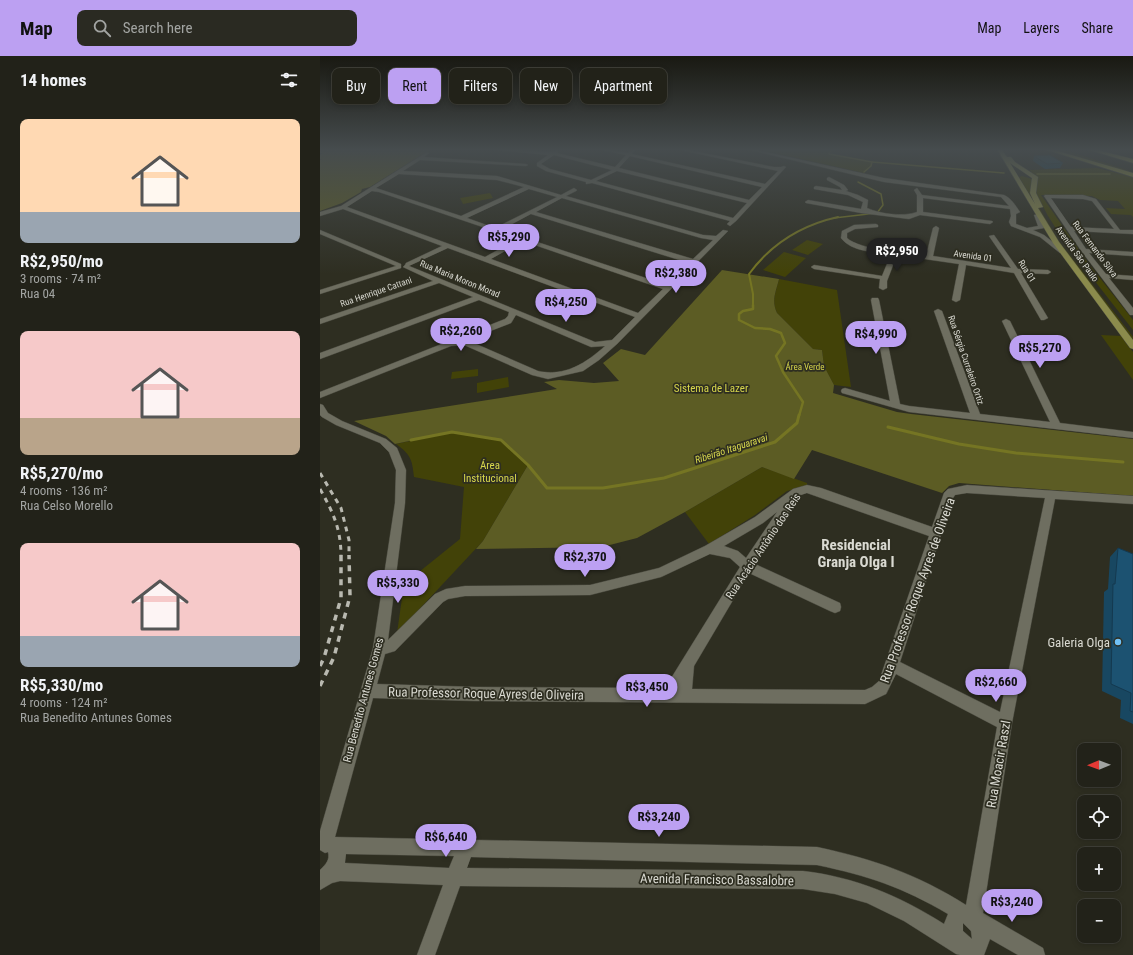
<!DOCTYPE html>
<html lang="en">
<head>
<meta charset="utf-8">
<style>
  :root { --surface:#222219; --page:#2a2a22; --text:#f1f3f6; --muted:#a2a4a2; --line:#3f3f38; --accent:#bca0f2 }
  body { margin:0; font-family:"Roboto Condensed",sans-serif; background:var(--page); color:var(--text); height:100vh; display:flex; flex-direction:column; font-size:15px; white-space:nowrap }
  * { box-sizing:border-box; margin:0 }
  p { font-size:13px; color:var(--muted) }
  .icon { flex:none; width:22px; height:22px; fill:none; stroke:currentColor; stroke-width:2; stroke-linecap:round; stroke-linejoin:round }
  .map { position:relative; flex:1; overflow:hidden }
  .sheet { display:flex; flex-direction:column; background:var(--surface); width:320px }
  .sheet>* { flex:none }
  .top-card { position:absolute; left:12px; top:12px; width:380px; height:36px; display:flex; gap:8px }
  .needle { width:26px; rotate:269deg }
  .fabs { position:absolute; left:757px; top:687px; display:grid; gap:8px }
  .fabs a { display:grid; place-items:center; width:44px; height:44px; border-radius:8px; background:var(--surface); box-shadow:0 2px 6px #0003,0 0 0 1px var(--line); font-size:20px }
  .price { position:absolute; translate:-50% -34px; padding:0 9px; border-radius:14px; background:var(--accent); color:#111; font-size:13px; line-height:26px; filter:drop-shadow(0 1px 2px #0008) }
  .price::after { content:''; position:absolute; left:50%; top:24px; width:12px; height:9px; margin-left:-6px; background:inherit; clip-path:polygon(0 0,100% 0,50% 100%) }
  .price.selected { background:#222; color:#fff }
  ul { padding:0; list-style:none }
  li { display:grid; align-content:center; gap:8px; height:212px; padding:0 20px }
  li span { display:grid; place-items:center; height:124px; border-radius:8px; color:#555 }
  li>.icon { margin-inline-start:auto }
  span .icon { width:72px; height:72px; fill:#fffc; stroke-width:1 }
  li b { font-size:17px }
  h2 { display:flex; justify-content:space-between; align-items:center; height:48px; padding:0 20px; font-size:17px }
  .tag { padding:0 14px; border-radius:8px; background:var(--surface); box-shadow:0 2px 6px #0003,0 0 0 1px var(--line); font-size:14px; line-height:36px }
  .tag.selected { background:var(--accent); color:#111 }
  header { display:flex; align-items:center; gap:24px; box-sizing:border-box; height:56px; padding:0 20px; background:var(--accent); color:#111 }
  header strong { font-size:19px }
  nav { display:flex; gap:22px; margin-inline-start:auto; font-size:14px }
  .search { width:280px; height:36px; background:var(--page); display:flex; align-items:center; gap:10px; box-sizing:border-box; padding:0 14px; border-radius:8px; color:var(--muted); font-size:15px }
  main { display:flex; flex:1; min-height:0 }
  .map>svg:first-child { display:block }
  .green { fill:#424208 }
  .forest { fill:#5c5c24 }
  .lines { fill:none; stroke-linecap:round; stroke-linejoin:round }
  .stream-far3 { stroke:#757523; stroke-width:1.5 }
  .stream-far2 { stroke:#757523; stroke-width:2 }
  .stream-far1 { stroke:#757523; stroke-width:2.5 }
  .stream { stroke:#757523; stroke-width:3 }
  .street-casing { stroke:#49493e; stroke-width:1 }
  .primary-casing { stroke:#49493e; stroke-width:1 }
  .highway-casing { stroke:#49493e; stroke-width:1 }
  .street { fill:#6e6e60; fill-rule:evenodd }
  .primary { fill:#8b8b4c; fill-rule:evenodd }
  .highway { fill:#9f9f3f; fill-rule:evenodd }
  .rail-far1 { stroke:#b9b9b0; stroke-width:3; stroke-dasharray:5 5; stroke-linecap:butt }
  .rail { stroke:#b9b9b0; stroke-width:3.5; stroke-dasharray:6 6; stroke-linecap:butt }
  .wall { fill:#184761 }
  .building { fill:#1c5271; stroke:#14394f }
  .poi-dot { fill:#71c1f5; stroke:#2e2e21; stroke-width:1.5 }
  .labels { text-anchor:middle; stroke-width:3.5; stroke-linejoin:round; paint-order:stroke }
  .far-street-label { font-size:9px; fill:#dadad2; stroke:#2e2e21 }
  .far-park-label { font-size:9px; fill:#d8d74b; stroke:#2e2e21 }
  .far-water-label { font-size:10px; font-style:italic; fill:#d9d94d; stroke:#2e2e21 }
  .park-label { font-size:11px; fill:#d8d74b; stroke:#2e2e21 }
  .street-label { font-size:11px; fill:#dadad2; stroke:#2e2e21 }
  .near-street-label { font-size:13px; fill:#dadad2; stroke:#2e2e21 }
  .near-poi-label { font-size:13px; fill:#dadad2; stroke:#2e2e21; text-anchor:end }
  .district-label { font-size:15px; font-weight:bold; fill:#dadad2; stroke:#2e2e21 }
</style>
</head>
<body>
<header>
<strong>Map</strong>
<div class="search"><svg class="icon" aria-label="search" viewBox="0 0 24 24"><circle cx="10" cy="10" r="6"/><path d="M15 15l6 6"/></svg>Search here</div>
<nav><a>Map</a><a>Layers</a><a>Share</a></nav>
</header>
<main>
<section class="sheet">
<h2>14 homes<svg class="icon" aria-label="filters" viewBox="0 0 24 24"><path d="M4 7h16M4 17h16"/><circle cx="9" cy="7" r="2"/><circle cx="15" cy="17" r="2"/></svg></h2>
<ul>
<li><span style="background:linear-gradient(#ffd9b3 75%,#9aa5b1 0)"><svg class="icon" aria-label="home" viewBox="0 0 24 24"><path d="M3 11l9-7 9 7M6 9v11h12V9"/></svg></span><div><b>R$2,950/mo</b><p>3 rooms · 74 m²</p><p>Rua 04</p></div></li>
<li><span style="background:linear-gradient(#f6c9c9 70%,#b9a48a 0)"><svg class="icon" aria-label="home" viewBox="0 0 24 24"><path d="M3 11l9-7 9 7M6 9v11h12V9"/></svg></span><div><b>R$5,270/mo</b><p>4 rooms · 136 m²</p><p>Rua Celso Morello</p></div></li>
<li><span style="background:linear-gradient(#f6c9c9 75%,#9aa5b1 0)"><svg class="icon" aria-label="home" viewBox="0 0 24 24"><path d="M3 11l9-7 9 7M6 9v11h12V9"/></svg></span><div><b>R$5,330/mo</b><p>4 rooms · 124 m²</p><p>Rua Benedito Antunes Gomes</p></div></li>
</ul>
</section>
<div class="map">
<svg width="813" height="899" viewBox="0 0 813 899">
  <rect width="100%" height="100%" fill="#2e2e21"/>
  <g class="green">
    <polygon points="436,93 523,93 510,96 509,98 552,106 551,110 544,117"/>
    <polygon points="730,93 741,93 813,116 788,111"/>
    <path d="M777,112l36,9v40l-2,-2 -20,-1 -5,-6 19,1 -7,-8 -18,-1 -8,-4 -51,-1 47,68 45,57v10l-67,-86 -18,-28 -12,-23c1,-13 4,-13 -7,-23z"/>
    <polygon points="702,120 712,123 713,126 710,132 711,138 739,185 813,281 813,286 746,198 717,153 699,121"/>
    <polygon points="170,137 173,142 143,148 140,142"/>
    <polygon points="487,184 503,188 488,199 472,194"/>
    <polygon points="464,196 486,202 465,221 443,214"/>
    <path d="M459,223l58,11 14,97 -17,-2 -10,-19 -2,-16 -9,-1 -36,-36c-6,-13 -1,-21 2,-34z"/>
    <polygon points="781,279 801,280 813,296 813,324"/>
    <polygon points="158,313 158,320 131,323 132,316"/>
    <polygon points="188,321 189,331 157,337 157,327"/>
    <path d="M132,376l49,8 27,25 -45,76 -86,92 7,-49 56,-45 4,-52 -50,-10c-2,-18 -3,-22 -18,-33z"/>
    <polygon points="442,411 487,427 487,430 467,435 435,459 389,488 365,456"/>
  </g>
  <g class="forest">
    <polygon points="4,93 111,93 50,131 42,133 41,136 22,147 0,155 0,104 2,103 0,103 0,99 3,97 0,97 0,95"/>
    <path d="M402,214l57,9c-3,13 -8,21 -2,34l36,36 9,1 2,16 10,19 -1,8 64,19 14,2 222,25v57l-174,-13 -10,3 -7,7 -130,-43 -18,29 -32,-12 -77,45 -48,26 -35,9 -126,2 7,-8 45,-76 -27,-25 -49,-8 -57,12 -9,-8 -32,-15 203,-32 -13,-7 15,-2 35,3 25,-2 -16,-18 18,-14 24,6z"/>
  </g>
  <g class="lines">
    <g class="stream-far3">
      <polyline points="511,93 509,98 552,106 551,110 544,116"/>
      <polyline points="552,106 684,117"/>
      <polyline points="717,118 790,118"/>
      <polyline points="514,162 557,157 563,149 561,138 538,126"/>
    </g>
    <path class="stream-far2" d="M433,250v-12l-4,-20c22,-30 53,-49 89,-57"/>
    <polyline class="stream-far1" points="433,249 433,253 423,255 419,258 419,264 435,272 450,273 461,277 465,287 456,300 463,316 483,346 479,360"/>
    <g class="stream">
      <polyline points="568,371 639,388 696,397 803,406"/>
      <polyline points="91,384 132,376 181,384 208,409 227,432 283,432 344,422 455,386 477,367 479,359"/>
    </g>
    <defs>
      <g id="street">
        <path d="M166,93h15l51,3 4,-1 2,1 -1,1 58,14 11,-12 -24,-5v-1l26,4 5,-4 2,1 -3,4 133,30 13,-13 -102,-22h7l91,18h7l3,-1 2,1 -50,54 -6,5 -3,-2 3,-3 -138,-38 -6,1v-2l-40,-11 -9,-5v-3l11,-8zM234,99l58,15 -21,10 -41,-11 -9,-5zM310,100l132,31 -13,13 -130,-32zM297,115l130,32 -14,15 -137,-37z"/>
        <path d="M426,93h6l132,29 120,17c8,4 11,10 16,17l-4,2v10l11,4 11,-2 -4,-11 5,-1 5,14 -11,2 11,5 21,17 -5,1 -20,-16 -29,-11 -2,-4 2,-6 -1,-7 -87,-11v14l69,9 1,1 -3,2 -70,-9 -11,4 -48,-6 -55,-10 -1,-1 3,-2 53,9 2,-7 -15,-7 -34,-6v-2l2,-1 26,4 -2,-3 -13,-7v-2l2,-1 15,8 4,5 -2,1 12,4 10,5 -1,8c14,6 36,9 50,4v-17l-3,-5 3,-2 5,7 87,11 -8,-9 -117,-15z"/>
        <path d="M107,96l2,1 -5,4 102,7 2,1 -2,1 -106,-6 -17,11 94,5 64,19 13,-7 3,2 -1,1 -10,5 137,39 13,1 7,-6 5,1 -111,113 -18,16 -16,11 -35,8 -16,-4 -68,-30 -13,1 -131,52v-6l185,-73 3,-3 1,-4 -30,-12 -159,59v-6l153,-56 -34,-14 -119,41v-5l113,-38 -30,-14 2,-2 1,-2 36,-17 -99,-37 -23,7v-4l21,-6zM79,118l98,6 27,7 -63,29 -85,-28zM209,133l28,8 -62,31 -28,-10zM52,135l7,1 139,47 -33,18 -138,-50zM242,142l139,40 12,2 -20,19 -157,-47zM211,158l158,49 -22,22 -166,-55zM203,185l140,48 -25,24 -147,-54zM128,192l187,69 -23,23 -17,2 -186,-76zM196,259l75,32 14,-1c-19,17 -40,31 -67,25l-71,-31 44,-17z"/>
        <path d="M725,139h38l13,4 24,31h13v4l-59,-3 12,18 47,3v4l-44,-3 17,21 27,2v4l-24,-2 24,30v7h-3l-48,-63 -38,-56zM731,142l32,1 9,2 22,28 -43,-2z"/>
        <path d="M556,168l2,1v2l-23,2 -8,4v5c13,12 60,15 79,18l7,-28 3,-2 3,2 -6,28 78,12 -22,-32 5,-1 24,34 30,1 3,2 -3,2 -27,-1 27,45 -4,2h-3l-27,-47 -48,-8 -6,35 -4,2 -4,-2 7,-36 -62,-9 -10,26v7l-4,2 -4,-2 1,-9 -66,-10 -3,-2 3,-2 68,11 9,-22c-17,-2 -39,-2 -50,-16l1,-7 12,-6z"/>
        <polygon points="0,174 81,208 81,212 0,238 0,234 76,210 0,178"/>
        <polygon points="552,242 558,242 559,244 580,348 589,350 650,357 614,255 618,253 622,255 660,358 730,366 682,265 686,263 690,265 740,367 813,376 813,382 589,356 522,337 521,335 522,333 525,332 570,345 551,244"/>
        <path d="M0,348l3,1 5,8 14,8 44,18 11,9 9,22 -1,33 -17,137 47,-46 11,-5 19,-3 125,-1 69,-17 46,-22 50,-29 38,-28 14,-4 14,3 111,39 12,-34 4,-4 19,-4 166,11v8l-78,-5 -43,224 -29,190 60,35 2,7h-27l-28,-16 -6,16h-24l-4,-1 -52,-33 -37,-18 -32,-9 -32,-5 -343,-3 -25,69h-18l26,-70 -103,-4 -8,2 -12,7v-20c6,-6 10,-10 8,-18l-3,1 -5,-3v-19l53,-183 22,-145 1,-33 -7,-18 -9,-9 -44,-18 -14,-8 -2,-2zM487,437l122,43 -50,145 -7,6 -7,3 -173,-1 2,-23 55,-93 81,38 5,2 5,-2 1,-4 -1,-4 -85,-39 46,-69zM647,437l78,5 -45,214 -100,-50 53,-164 2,-3zM457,456l-31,46 -8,-7 -14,-5 39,-23zM390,498l20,4 10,9 -75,121 -189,-1 -99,-3 8,-30 10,-3 48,-49 5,-3 17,-3 125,-1 71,-18zM576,618l101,53 -31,178c-49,-31 -93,-46 -149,-58l-482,-10 38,-139 103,3 389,3 21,-10zM26,798l108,2 -5,12 -104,-5zM151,801l346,8c52,11 85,22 131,49l-4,10c-44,-28 -89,-47 -141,-53l-336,-3zM643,867l8,8 1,8 -9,-8z"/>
      </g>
      <g id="primary">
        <path d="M677,93h4l6,8h4l4,5 23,15 -2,16 7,14 -5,1 21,34 74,98v9l-3,-1 -77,-105zM690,107l22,15 -2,15 5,11z"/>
        <polygon points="724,93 732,93 729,95"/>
      </g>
      <g id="highway">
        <polygon points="724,93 731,93 813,117 813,121"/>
        <polygon points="766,93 773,93 813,103 813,107"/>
      </g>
    </defs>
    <use href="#street" class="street-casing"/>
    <use href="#primary" class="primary-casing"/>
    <use href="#highway" class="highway-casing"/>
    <use href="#street" class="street"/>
    <use href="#primary" class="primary"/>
    <use href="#highway" class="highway"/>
    <g class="rail-far1">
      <polyline points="0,417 21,452 29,484 29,500"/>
      <path d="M0,433c13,23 21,40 21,67"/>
    </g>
    <g class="rail">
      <polyline points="0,610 4,602 21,542 21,499"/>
      <polyline points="0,630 14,601 30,540 29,499"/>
    </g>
  </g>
  <g class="wall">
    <polygon points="714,100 743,107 740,112 725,113 713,105"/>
    <polygon points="798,492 813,498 813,668 800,662 801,644 782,635 784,536 788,533 790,501"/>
  </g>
  <g class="building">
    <polygon points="730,99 743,107 727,108 714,100"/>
    <polygon points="798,492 813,498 813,656 810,655 811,637 791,628 793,528 795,528"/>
  </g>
  <linearGradient id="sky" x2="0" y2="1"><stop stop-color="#191912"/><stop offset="0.43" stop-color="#464c4e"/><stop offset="1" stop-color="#464c4e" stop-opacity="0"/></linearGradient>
  <rect width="813" height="218" fill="url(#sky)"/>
  <circle class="poi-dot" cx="798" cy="586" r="4"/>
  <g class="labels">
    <g class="far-street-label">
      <text transform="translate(775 193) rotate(53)" y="3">Rua Fernando Silva</text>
      <text transform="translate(757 198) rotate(54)" y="3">Avenida São Paulo</text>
      <text transform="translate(653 200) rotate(8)" y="3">Avenida 01</text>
      <text transform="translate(707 215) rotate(58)" y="3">Rua 01</text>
      <text transform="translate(140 223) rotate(22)" y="3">Rua Maria Moron Morad</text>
      <text transform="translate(56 236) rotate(-19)" y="3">Rua Henrique Cattani</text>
      <text transform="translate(646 304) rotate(71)" y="3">Rua Sérgia Curraleiro Ortiz</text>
    </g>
    <g class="far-park-label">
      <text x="485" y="314">Área Verde</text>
    </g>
    <g class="far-water-label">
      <text transform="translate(411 392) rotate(-18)" y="4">Ribeirão Itaguaravai</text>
    </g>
    <g class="park-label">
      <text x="391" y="336">Sistema de Lazer</text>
      <text x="170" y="413">Área<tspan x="170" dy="13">Institucional</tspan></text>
    </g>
    <g class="street-label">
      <text transform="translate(443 490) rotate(-56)" y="4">Rua Acácio Antônio dos Reis</text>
      <text transform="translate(43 644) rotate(-75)" y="4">Rua Benedito Antunes Gomes</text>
    </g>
    <g class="near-street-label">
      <text transform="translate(597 534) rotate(-70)" y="5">Rua Professor Roque Ayres de Oliveira</text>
      <text transform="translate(166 637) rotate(1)" y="5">Rua Professor Roque Ayres de Oliveira</text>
      <text transform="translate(678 708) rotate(-80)" y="5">Rua Moacir Raszl</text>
      <text transform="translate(397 823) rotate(1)" y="5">Avenida Francisco Bassalobre</text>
    </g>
    <g class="near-poi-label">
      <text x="790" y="591">Galeria Olga</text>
    </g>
    <g class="district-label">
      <text x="536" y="494">Residencial<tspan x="536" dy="17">Granja Olga I</tspan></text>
    </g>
  </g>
</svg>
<div class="fabs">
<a><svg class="needle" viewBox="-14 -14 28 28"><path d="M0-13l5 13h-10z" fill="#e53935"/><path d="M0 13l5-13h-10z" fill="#a2a4a2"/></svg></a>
<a><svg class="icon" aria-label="locate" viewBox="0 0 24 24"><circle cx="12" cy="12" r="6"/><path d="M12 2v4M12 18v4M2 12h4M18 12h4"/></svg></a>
<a>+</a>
<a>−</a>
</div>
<b class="price" style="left:189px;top:202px">R$5,290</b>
<b class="price selected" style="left:577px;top:216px">R$2,950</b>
<b class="price" style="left:356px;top:238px">R$2,380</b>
<b class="price" style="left:246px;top:267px">R$4,250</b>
<b class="price" style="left:141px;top:296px">R$2,260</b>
<b class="price" style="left:556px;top:299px">R$4,990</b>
<b class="price" style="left:720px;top:313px">R$5,270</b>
<b class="price" style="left:265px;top:522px">R$2,370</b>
<b class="price" style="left:78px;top:548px">R$5,330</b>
<b class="price" style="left:676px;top:647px">R$2,660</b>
<b class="price" style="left:327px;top:652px">R$3,450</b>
<b class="price" style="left:339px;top:782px">R$3,240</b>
<b class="price" style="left:126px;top:802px">R$6,640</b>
<b class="price" style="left:692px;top:867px">R$3,240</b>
<div class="top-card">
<a class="tag">Buy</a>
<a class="tag selected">Rent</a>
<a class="tag">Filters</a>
<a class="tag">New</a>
<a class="tag">Apartment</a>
</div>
</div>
</main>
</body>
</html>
